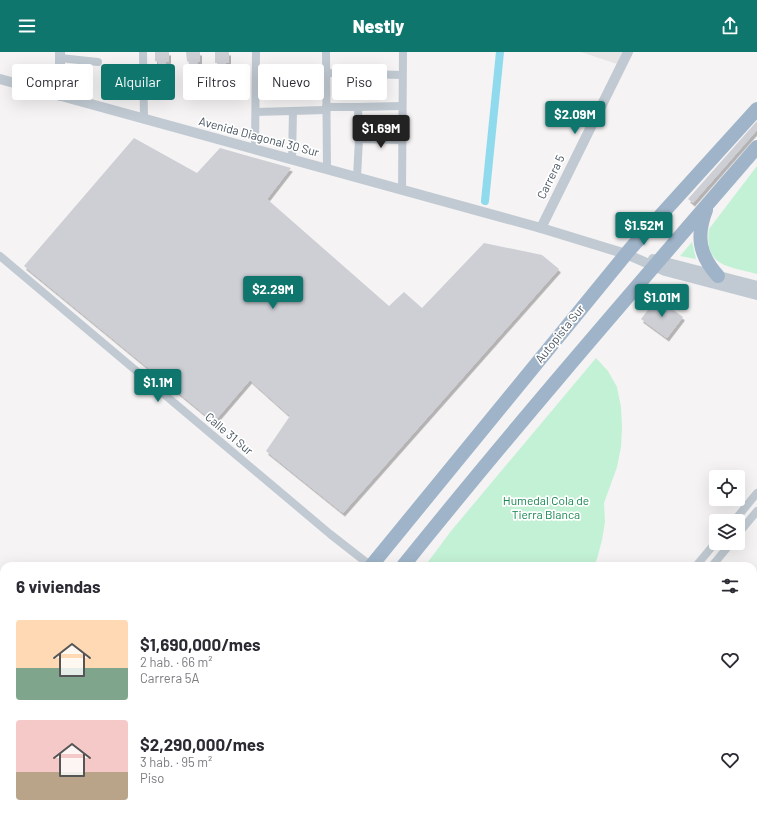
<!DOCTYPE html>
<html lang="es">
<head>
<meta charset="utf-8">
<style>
  :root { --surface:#fff; --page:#f2f2f3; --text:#2b2b33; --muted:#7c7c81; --accent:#0f766e }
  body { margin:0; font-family:Barlow,sans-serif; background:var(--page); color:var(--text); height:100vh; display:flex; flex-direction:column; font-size:15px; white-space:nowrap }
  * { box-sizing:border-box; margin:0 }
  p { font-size:13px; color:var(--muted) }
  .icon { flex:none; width:22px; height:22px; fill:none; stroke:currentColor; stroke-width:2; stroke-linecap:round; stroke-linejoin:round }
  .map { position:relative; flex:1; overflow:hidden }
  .details { position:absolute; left:0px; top:510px; width:757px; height:256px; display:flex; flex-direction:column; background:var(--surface); border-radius:12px 12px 0 0; box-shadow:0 4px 16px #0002 }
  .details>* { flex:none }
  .banner { position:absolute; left:12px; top:12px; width:400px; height:36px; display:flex; gap:8px }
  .controls { position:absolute; left:709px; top:418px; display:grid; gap:8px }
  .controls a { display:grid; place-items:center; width:36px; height:36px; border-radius:4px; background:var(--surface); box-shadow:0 4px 16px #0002; font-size:20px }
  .price { position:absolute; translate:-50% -34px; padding:0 9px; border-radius:4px; background:var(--accent); color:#fff; font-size:13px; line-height:26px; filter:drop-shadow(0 1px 2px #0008) }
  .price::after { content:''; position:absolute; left:50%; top:24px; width:12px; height:9px; margin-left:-6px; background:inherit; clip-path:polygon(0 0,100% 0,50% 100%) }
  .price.active { background:#222; color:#fff }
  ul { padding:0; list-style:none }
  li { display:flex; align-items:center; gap:12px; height:100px; padding:0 16px }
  li span { display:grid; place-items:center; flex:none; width:112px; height:80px; border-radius:4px; color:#555 }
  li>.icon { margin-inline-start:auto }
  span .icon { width:48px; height:48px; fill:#fffc; stroke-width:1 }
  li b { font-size:17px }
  h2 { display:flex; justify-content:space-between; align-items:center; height:48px; padding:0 16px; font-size:17px }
  .pill { padding:0 14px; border-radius:4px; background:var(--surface); box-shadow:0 4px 16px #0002; font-size:14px; line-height:36px }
  .pill.active { background:var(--accent); color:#fff }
  header { display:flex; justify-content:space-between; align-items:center; height:52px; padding:0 16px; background:var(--accent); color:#fff; font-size:18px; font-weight:800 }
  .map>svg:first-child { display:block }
  .education { fill:#e6e4e5 }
  .green { fill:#c3f1d5 }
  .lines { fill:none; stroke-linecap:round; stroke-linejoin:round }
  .canal { stroke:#90daee; stroke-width:8 }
  .building { fill:#cdcfd5; filter:url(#shadow) }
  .minor { stroke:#c1cad2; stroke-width:8 }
  .tertiary { stroke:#c1cad2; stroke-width:10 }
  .trunk { stroke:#9fb4c9; stroke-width:14 }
  .labels { text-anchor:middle; stroke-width:3.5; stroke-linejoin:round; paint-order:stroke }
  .street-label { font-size:12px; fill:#4a5661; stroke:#fff }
  .park-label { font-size:12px; fill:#17864f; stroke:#fff }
</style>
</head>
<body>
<header><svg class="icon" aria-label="menu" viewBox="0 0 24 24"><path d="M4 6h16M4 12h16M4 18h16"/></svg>Nestly<svg class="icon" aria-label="share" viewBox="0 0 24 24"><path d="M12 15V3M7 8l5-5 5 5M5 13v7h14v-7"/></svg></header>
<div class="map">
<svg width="757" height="766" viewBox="0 0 757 766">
  <defs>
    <filter id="shadow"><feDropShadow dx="2" dy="3.5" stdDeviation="0" flood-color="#0004"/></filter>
  </defs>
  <rect width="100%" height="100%" fill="#f5f3f3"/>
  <polygon class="education" points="581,0 622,0 617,12"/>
  <g class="green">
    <path d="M757,114v108c-29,-8 -53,-7 -48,-45z"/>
    <polygon points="692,190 696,207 680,204"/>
    <polygon points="596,306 608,319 617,335 621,355 622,375 621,395 617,415 604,451 605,470 602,488 597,507 593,514 425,514 451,479"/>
  </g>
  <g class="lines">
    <polyline class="canal" points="485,149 500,0"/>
  </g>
  <g class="building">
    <polygon points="155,0 169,0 169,9 166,10 166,12 158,12 158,10 155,9"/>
    <polygon points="186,0 200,0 200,9 198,10 198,12 189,12 189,10 187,9"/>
    <polygon points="215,0 229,0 229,10 226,11 226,13 217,13 217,11 215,11"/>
    <polygon points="757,69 757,78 693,151 688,147"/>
    <polygon points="134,86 197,121 220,96 291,116 267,147 389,254 404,240 422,256 484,191 542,203 559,217 343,461 266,399 290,364 250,328 214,370 24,214"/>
    <polygon points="657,246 683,265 667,286 641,267"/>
    <polygon points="757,531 757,549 753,554 753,535"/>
    <polygon points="0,535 4,538 4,610 0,614"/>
    <polygon points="328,762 370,762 367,766 325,766"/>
  </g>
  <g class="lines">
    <g class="minor">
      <polyline points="143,0 144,67"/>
      <polyline points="326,0 327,117"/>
      <polyline points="60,6 98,10"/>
      <polyline points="326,21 402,23"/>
      <polyline points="256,28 326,27"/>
      <polyline points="326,55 358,55 402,54"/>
      <polyline points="256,60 326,58"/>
      <polyline points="359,87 402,88"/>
      <polyline points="255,97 256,0"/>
      <polyline points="292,107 293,59"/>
      <polyline points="357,125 359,87 358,55"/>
      <polyline points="402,138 403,0"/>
      <polyline points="0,204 330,482 371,514"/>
      <polyline points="734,469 757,441"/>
      <polyline points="738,482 757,459"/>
      <polyline points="696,514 716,490"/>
      <polyline points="712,514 731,491"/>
      <polyline points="753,716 757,716"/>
      <polyline points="753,756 757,756"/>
      <polyline points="635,762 637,766"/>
      <polyline points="646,762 648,766"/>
      <polyline points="211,766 215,762"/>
    </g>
    <g class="tertiary">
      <polyline points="0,27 541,176 626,202 665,219 757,243"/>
      <polyline points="60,44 60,0"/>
      <polyline points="541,176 628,0"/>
      <polyline points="653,207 757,234"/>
    </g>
    <g class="trunk">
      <path d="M706,158c-10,26 -7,45 12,66"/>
      <polyline points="371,514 631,196 757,57"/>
      <path d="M403,514c114,-142 234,-280 354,-419"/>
      <polyline points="165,766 168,762"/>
      <polyline points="192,766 195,762"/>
    </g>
  </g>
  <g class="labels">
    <g class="street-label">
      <text transform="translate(259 85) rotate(15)" y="4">Avenida Diagonal 30 Sur</text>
      <text transform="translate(551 125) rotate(-64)" y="4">Carrera 5</text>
      <text transform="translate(560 282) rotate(-51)" y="4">Autopista Sur</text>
      <text transform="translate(229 382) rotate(40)" y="4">Calle 31 Sur</text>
    </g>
    <g class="park-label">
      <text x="546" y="453">Humedal Cola de<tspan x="546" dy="14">Tierra Blanca</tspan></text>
    </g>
  </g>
</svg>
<div class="controls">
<a><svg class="icon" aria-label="locate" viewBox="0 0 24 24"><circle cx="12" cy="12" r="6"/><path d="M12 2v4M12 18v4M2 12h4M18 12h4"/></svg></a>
<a><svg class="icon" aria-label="layers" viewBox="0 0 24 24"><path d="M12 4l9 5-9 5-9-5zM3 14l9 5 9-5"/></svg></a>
</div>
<b class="price" style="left:575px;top:83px">$2.09M</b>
<b class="price active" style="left:381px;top:97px">$1.69M</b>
<b class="price" style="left:644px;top:194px">$1.52M</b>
<b class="price" style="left:273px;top:258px">$2.29M</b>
<b class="price" style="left:662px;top:266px">$1.01M</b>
<b class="price" style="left:158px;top:351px">$1.1M</b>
<div class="banner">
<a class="pill">Comprar</a>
<a class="pill active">Alquilar</a>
<a class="pill">Filtros</a>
<a class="pill">Nuevo</a>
<a class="pill">Piso</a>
</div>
<section class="details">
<h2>6 viviendas<svg class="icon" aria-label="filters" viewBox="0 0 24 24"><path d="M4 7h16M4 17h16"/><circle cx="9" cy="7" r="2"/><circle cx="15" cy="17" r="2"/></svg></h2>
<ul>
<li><span style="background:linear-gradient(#ffd9b3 60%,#7fa58c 0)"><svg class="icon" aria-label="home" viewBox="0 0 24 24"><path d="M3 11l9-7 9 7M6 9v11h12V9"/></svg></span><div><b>$1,690,000/mes</b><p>2 hab. · 66 m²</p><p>Carrera 5A</p></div><svg class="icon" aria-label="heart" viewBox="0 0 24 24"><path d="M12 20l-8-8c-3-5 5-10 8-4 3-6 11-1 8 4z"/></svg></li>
<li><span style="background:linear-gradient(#f6c9c9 65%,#b9a48a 0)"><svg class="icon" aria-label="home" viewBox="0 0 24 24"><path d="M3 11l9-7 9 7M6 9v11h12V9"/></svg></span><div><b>$2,290,000/mes</b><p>3 hab. · 95 m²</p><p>Piso</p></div><svg class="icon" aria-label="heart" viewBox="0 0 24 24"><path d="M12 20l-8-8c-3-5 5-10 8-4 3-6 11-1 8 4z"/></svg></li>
</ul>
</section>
</div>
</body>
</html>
